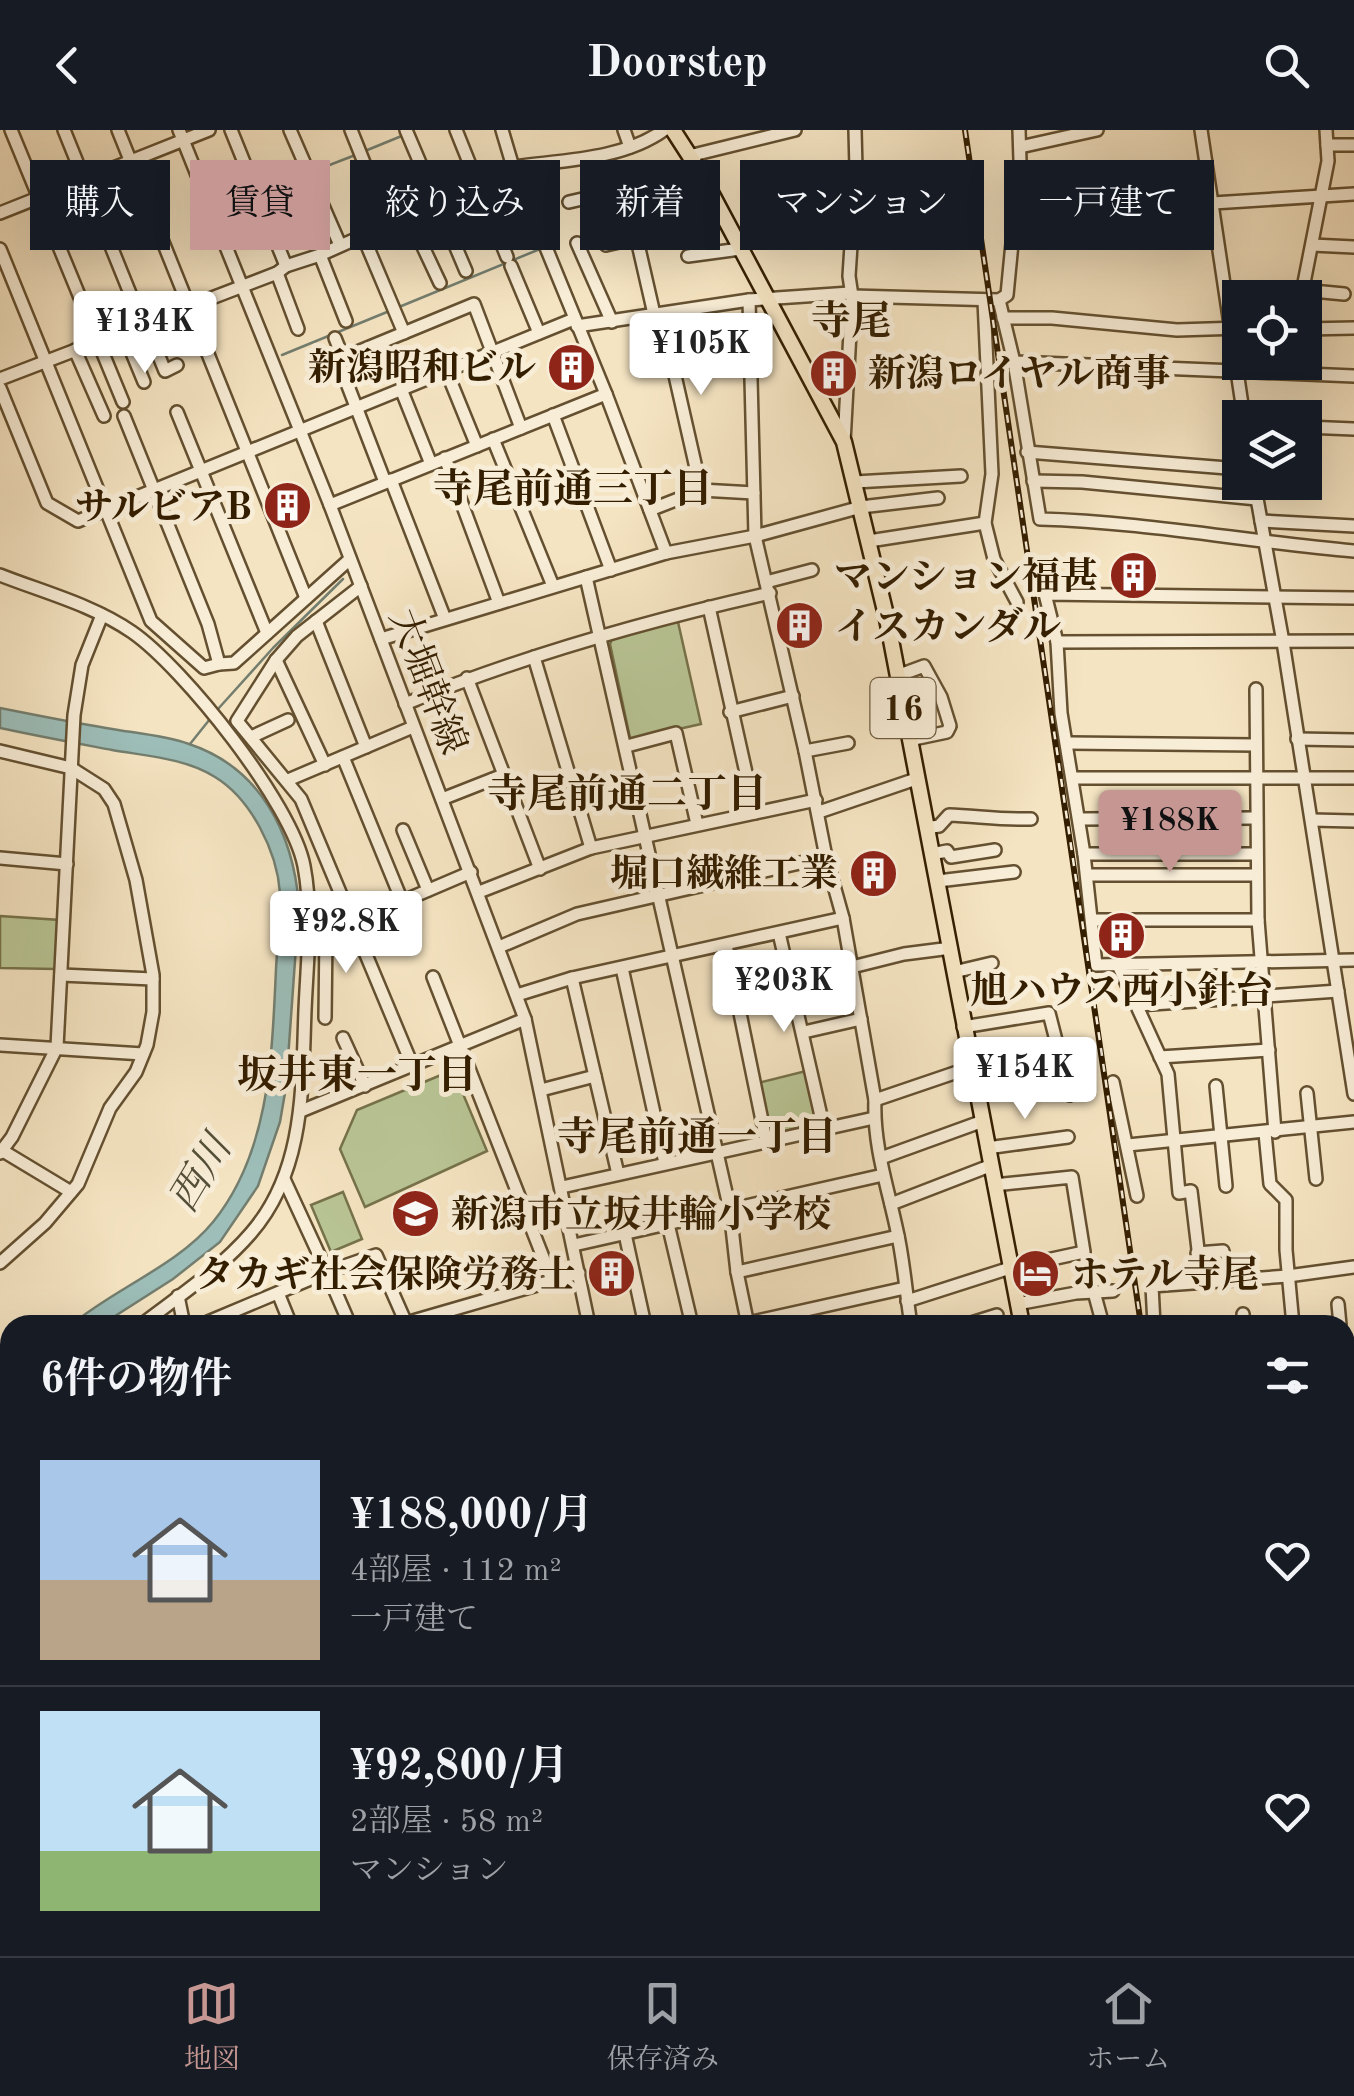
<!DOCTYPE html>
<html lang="ja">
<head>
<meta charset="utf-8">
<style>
  :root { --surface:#171b24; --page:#242831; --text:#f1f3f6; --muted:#9ea1a6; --line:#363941; --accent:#c59692 }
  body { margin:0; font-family:"Old Standard TT","Noto Serif JP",serif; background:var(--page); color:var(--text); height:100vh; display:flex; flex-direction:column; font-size:38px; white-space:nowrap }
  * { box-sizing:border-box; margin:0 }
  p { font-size:32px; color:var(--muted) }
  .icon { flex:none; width:55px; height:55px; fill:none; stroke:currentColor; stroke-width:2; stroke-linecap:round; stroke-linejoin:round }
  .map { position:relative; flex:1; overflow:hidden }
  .side { position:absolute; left:0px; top:1185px; width:1355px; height:642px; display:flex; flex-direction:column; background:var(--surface); border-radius:30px 30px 0 0; box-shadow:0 10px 40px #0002 }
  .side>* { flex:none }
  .top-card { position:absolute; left:30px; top:30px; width:1295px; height:90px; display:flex; gap:20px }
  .tools { position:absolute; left:1222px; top:150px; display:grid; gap:20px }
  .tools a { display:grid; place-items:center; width:100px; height:100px; border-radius:0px; background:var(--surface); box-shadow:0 10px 40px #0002; font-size:50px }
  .price { position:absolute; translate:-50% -85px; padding:0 22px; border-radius:10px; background:#fff; color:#222; font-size:32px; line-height:65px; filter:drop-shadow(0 2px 5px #0008) }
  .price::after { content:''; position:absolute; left:50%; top:60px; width:30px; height:22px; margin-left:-15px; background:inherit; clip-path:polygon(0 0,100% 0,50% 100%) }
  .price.selected { background:var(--accent); color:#111 }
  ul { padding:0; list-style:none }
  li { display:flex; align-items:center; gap:30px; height:250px; padding:0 40px }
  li+li { border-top:2px solid var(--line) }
  li span { display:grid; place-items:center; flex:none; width:280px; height:200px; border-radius:0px; color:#555 }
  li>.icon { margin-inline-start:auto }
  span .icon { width:120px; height:120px; fill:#fffc; stroke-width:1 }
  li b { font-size:42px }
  h2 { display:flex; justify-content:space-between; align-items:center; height:120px; padding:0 40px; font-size:42px }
  .pill { padding:0 35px; border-radius:0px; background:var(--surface); box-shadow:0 10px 40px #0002; font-size:35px; line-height:90px }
  .pill.selected { background:var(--accent); color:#111 }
  header { display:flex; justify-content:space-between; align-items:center; height:130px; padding:0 40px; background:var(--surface); font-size:45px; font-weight:600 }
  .tab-bar { display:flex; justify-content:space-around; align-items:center; height:140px; border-top:2px solid var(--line); background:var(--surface); font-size:28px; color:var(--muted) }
  .tab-bar a { display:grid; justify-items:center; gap:5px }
  .tab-bar .selected { color:var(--accent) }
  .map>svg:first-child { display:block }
  .green { fill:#b9c595; stroke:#76724a; stroke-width:2.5 }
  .water { fill:#9dbeb9; stroke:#737e6f; stroke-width:2.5 }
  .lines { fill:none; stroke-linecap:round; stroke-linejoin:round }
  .stream { stroke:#737e6f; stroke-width:2.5 }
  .minor-casing { stroke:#645030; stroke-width:16 }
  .major-casing { stroke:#341e00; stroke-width:19 }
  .minor { stroke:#f8edd7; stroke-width:11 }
  .major { stroke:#f5e4c2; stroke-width:14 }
  .rail-casing { stroke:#341e00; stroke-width:6 }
  .rail { stroke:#f8edd7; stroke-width:2.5; stroke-dasharray:8; stroke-linecap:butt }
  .labels { text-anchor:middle; stroke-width:10; stroke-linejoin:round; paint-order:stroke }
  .shield { fill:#f8edd7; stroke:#6f5c40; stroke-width:2.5 }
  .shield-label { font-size:35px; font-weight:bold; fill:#341e00 }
  .poi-label { font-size:38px; font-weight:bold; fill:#341e00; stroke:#f8edd7; text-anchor:end }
  .street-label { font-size:38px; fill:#341e00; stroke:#f8edd7 }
  .neighbourhood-label { font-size:40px; font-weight:bold; fill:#341e00; stroke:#f8edd7 }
  .water-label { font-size:40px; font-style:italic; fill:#544e38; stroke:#f8edd7 }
</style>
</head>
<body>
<header><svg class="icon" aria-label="back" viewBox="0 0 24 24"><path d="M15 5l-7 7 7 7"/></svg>Doorstep<svg class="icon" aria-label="search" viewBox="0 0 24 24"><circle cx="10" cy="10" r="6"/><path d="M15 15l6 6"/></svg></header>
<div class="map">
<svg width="1354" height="1826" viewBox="0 0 1354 1826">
  <rect width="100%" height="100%" fill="#f5e4c2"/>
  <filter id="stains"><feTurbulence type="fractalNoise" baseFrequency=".002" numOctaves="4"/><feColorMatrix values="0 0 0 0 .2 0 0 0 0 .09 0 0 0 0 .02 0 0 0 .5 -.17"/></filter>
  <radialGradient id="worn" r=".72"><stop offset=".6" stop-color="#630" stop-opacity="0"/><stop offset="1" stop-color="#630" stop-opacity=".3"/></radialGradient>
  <g class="green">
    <polygon points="312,61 333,110 331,115 313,122 290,68"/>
    <polygon points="674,491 678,492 701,594 634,609 630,608 610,514 612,509"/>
    <polygon points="0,786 60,790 55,839 0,838"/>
    <polygon points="453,940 487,1021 365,1077 340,1019 357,980"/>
    <polygon points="806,941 818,993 770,1005 758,953"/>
    <polygon points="343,1062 362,1109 331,1122 311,1075"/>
  </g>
  <path class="water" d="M0,578c35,7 70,14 106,20 27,5 57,7 83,16 72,24 104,89 110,161l-13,182 -6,35 -22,64 -38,56 -47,37 -72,46h-30c43,-36 107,-60 142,-103 57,-70 59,-167 63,-253 1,-25 6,-52 4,-76 -3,-42 -29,-94 -65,-116 -30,-19 -69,-21 -103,-27 -37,-7 -75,-14 -112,-22z"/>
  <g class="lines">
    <g class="stream">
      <polyline points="508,0 518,33"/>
      <polyline points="365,21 404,5"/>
      <polyline points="521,40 582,190"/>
      <polyline points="314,41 358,24"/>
      <polyline points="263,62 307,44"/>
      <polyline points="220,79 251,66"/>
      <polyline points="399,177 540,119"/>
      <polyline points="282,225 387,182"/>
      <polyline points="218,579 273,518 343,449"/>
      <polyline points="190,614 210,589"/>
    </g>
    <defs>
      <g id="minor">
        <polyline points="11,0 123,272"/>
        <polyline points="64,0 142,193"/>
        <polyline points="118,0 306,468"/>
        <polyline points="179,0 330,375 525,889 589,1195"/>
        <polyline points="231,0 286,136"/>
        <polyline points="290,0 340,115"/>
        <polyline points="351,0 389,95"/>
        <polyline points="406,0 466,141"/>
        <polyline points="456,0 507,127"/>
        <polyline points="502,0 513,37 606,264 666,423"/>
        <polyline points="624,0 630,17"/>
        <polyline points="1201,0 1244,288"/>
        <polyline points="1327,15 1354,15"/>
        <polyline points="1020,17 1097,0"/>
        <polyline points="689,26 795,0"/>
        <path d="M513,37c50,-7 109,-7 151,-37"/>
        <polyline points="658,51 664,82"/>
        <polyline points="569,72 700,42"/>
        <polyline points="1213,73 1354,64"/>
        <polyline points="0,83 209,0"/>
        <polyline points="409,87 440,153"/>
        <polyline points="1014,95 1023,89 1073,77"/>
        <polyline points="635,101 654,184"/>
        <polyline points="363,106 404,203"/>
        <polyline points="577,113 612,192"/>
        <polyline points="606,115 637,108"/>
        <polyline points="1312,115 1354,117"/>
        <polyline points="0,119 151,491 204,538 219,534"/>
        <polyline points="320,125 346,191"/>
        <polyline points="688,126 740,119"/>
        <polyline points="511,136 539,203"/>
        <polyline points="277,143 298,199"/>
        <polyline points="1302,160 1344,164"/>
        <polyline points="852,166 999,170 1014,232 1354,246"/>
        <polyline points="1301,168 1328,31 1326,0"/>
        <path d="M749,170l6,236 50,215 21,106 17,61 32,182c-2,45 13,88 22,131 7,31 9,63 14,94"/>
        <polyline points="999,170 1007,165 1020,31 1019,0"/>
        <polyline points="984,171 992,344 985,393 994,429 1017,472"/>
        <polyline points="661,184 701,360"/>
        <polyline points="1003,188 1052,188 1177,200 1240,198"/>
        <polyline points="145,192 165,241 177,235"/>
        <polyline points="577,196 749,170 850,163"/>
        <polyline points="1305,199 1354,198"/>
        <polyline points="123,201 144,252"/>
        <polyline points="335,208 343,228"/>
        <polyline points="75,220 104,286"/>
        <path d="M1014,232l26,157c106,3 209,23 314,32"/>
        <polyline points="446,240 477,316"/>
        <polyline points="0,249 277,143 286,136 320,125 436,73 516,44"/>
        <polyline points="0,258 47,373 78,391 574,189"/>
        <polyline points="401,259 431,334"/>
        <polyline points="177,282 267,503"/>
        <polyline points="553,285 611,440"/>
        <polyline points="124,286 208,494 219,534 234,533 350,429"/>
        <polyline points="1305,297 1354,299"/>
        <polyline points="493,309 553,456"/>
        <polyline points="844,312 852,166 849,146 856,39 855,0"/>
        <polyline points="1027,322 1240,339"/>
        <polyline points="445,328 499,473"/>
        <polyline points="391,350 445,489"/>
        <polyline points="1033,351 1082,352 1257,369"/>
        <polyline points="385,352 338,230 474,174 521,298"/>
        <polyline points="855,352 961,346"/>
        <polyline points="1254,352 1283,512 1354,964"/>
        <polyline points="330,375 606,264"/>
        <polyline points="650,380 701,360 754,363"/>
        <polyline points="1261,391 1354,396"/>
        <polyline points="869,411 985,393"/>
        <path d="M0,445c43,17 93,30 132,57 52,36 160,172 172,234 9,47 3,97 1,144 -3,77 0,161 -54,223 -31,36 -72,63 -110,92"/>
        <polyline points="586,447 730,1080 737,1142 748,1195"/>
        <polyline points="766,452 812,440"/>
        <polyline points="361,456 297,506 276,530 237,591 301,669 413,937"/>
        <polyline points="1354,468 1045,464 1057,512 1061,583 1084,724 1096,835 1354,830"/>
        <polyline points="709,477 755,683"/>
        <polyline points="316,491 366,617"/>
        <polyline points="381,509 666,423 755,406 861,377 938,368"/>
        <polyline points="1057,512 1354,511"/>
        <polyline points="534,527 591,718"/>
        <polyline points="276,530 325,635"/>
        <polyline points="897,546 924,536 941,567 950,596 947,602 909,610"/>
        <polyline points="467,548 540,739"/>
        <polyline points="1256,559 1258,790 1275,1002"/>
        <path d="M405,574c117,-48 241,-83 365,-111"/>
        <polyline points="730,582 793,566"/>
        <polyline points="251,607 288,590"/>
        <polyline points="1297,609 1354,610"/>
        <polyline points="1068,613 1255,615"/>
        <polyline points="627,616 676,603 697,694"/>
        <polyline points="0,621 71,638 104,659 114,674 136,750 153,845 153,882 147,915 136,942 110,978 78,1054 45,1093 0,1133"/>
        <polyline points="805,621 848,613"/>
        <polyline points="343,627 402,771"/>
        <polyline points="1073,648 1354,648"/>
        <polyline points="288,650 413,597"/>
        <polyline points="442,669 503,645"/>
        <polyline points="819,682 916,649"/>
        <polyline points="1079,689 1256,688"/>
        <polyline points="1312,690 1354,691"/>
        <path d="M926,698l13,-2 10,-11c28,1 53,5 82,4"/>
        <polyline points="403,700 428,760"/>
        <polyline points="931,724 947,721 951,727 995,720"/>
        <polyline points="1084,724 1256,724"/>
        <polyline points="0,728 67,734"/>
        <polyline points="1087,745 1257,745"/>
        <polyline points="938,751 1014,742"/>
        <polyline points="479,762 591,718 816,670"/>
        <polyline points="1092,790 1258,790"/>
        <polyline points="779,803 824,999"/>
        <polyline points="726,815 766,1010"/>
        <polyline points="499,817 577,784 826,727"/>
        <polyline points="1118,835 1168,944 1179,1063 1191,1061 1202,1153"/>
        <polyline points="852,837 904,824 951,818"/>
        <polyline points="622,838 665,1033"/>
        <polyline points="954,842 992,833"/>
        <polyline points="61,845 153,849"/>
        <polyline points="433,847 552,1150"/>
        <polyline points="572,848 618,1044"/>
        <polyline points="517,865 572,848 843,788"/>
        <polyline points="1138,875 1338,861"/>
        <polyline points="325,888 326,804 471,742"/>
        <polyline points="963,897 1049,883 1070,965"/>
        <polyline points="804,902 861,889"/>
        <polyline points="343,908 365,956"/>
        <polyline points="0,915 143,924"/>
        <polyline points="1160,927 1269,920"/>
        <polyline points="1113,952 1137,1066"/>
        <polyline points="1216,956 1226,1056"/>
        <polyline points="541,960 595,946"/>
        <polyline points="1307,963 1316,1049"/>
        <polyline points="875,970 972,937"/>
        <polyline points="301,981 525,889"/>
        <polyline points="1265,1003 1270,1054 1286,1070 1286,1120 1293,1195"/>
        <polyline points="1128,1015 1354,992"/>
        <polyline points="987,1018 1068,1007"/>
        <polyline points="3,1021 71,1062"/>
        <polyline points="0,1023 12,1007 57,917 74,585 82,535 102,485"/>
        <polyline points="881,1028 983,991"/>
        <polyline points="284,1049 327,1142 376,1125 406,1193 579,1143"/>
        <polyline points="562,1057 874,988"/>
        <polyline points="891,1074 992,1035"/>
        <polyline points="668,1094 692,1195"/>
        <polyline points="625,1104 645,1195"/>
        <polyline points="574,1115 883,1045"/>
        <polyline points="1197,1123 1223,1121"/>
        <polyline points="737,1142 898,1106"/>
        <polyline points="1094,1162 1103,1195"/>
        <polyline points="278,1163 291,1195"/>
        <polyline points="178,1166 184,1195"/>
        <polyline points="907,1171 1010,1138 1084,1122 1072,1047 994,1055"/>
        <polyline points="1017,1174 1076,1163 1113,1161"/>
        <polyline points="1338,1174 1340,1195"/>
        <polyline points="1243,1184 1244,1195"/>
        <polyline points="208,1192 327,1142 350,1195"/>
        <polyline points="748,1193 905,1158"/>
        <polyline points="965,1195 997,1185"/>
        <polyline points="1154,1195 1152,1156 1288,1146 1354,1137"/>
        <polyline points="1345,1243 1354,1326"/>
        <polyline points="0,1323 10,1307"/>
        <polyline points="1345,1386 1354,1385"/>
        <polyline points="0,1433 10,1431"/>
        <polyline points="0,1451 10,1478"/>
        <polyline points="1345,1528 1354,1527"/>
        <polyline points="1345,1565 1354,1614"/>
        <polyline points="1345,1650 1354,1648"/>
        <polyline points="10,1659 10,1689"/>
        <polyline points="1345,1744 1354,1763"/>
        <polyline points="1345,1804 1354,1803"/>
        <polyline points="67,1818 71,1826"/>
        <polyline points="218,1818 220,1826"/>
        <polyline points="457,1818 459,1826"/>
        <polyline points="515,1818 516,1826"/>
        <polyline points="567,1818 568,1826"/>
        <polyline points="627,1818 628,1826"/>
        <polyline points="696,1818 697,1826"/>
        <polyline points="815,1818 816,1826"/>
        <polyline points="881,1818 883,1826"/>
        <polyline points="935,1818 936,1826"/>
        <polyline points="990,1818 991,1826"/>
        <polyline points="1323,1818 1326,1826"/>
        <polyline points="385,1826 428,1818"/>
        <polyline points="764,1826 805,1818"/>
        <polyline points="1222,1826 1241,1824"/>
        <polyline points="1242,1826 1254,1820 1276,1818"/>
      </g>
      <g id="major">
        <polyline points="673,0 700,42 844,312 887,489 1022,1195"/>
        <polyline points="1108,1818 1108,1826"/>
      </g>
    </defs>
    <use href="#minor" class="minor-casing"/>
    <use href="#major" class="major-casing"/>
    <use href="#minor" class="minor"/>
    <use href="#major" class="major"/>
    <defs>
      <g id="rail">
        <path d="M965,0c58,398 119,796 176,1195"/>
        <polyline points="1258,1818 1262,1826"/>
      </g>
    </defs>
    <use href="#rail" class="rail-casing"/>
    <use href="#rail" class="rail"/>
  </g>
  <defs>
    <symbol id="building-disc" viewBox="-11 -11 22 22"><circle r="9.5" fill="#8f2418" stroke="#f8edd7"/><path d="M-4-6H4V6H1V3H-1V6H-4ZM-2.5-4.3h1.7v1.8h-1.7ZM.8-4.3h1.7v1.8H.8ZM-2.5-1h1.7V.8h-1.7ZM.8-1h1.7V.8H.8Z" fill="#fff"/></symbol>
    <symbol id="school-disc" viewBox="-11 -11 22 22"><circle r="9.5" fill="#8f2418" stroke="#f8edd7"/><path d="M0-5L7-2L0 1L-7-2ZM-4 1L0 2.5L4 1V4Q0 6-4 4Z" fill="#fff"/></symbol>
    <symbol id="hotel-disc" viewBox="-11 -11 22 22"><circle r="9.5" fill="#8f2418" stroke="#f8edd7"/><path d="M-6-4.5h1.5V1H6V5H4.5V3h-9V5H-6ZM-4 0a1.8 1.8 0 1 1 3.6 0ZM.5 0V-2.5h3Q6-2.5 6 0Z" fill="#fff"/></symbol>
  </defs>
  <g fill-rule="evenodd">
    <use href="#building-disc" x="544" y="210" width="55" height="55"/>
    <use href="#building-disc" x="806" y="216" width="55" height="55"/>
    <use href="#building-disc" x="260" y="348" width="55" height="55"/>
    <use href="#building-disc" x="1106" y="418" width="55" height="55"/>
    <use href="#building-disc" x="772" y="468" width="55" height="55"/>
    <use href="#building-disc" x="846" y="716" width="55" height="55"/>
    <use href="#building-disc" x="1094" y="778" width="55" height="55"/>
    <use href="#school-disc" x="388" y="1056" width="55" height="55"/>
    <use href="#building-disc" x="584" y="1116" width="55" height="55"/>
    <use href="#hotel-disc" x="1008" y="1116" width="55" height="55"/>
  </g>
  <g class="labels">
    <rect class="shield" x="870.5" y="548" width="65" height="60" rx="8"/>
    <g class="shield-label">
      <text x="903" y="590">16</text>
    </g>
    <g class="poi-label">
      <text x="536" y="250">新潟昭和ビル</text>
      <text x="868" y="256" text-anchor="start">新潟ロイヤル商事</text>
      <text x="252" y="389">サルビアB</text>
      <text x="1098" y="459">マンション福甚</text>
      <text x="835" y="509" text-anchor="start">イスカンダル</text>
      <text x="838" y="756">堀口繊維工業</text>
      <text x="1122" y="873" text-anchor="middle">旭ハウス西小針台</text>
      <text x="451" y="1097" text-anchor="start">新潟市立坂井輪小学校</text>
      <text x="576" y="1157">タカギ社会保険労務士</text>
      <text x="1071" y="1157" text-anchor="start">ホテル寺尾</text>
    </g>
    <g class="street-label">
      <text transform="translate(429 551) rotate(69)" y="13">大堀幹線</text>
    </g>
    <g class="neighbourhood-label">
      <text x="851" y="204">寺尾</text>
      <text x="573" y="372">寺尾前通三丁目</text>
      <text x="627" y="677">寺尾前通二丁目</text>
      <text x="357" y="958">坂井東一丁目</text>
      <text x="697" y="1020">寺尾前通一丁目</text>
    </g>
    <g class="water-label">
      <text transform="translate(199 1043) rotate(-59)" y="14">西川</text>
    </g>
  </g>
  <rect width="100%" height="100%" filter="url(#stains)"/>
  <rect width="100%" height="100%" fill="url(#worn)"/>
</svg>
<div class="tools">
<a><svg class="icon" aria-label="locate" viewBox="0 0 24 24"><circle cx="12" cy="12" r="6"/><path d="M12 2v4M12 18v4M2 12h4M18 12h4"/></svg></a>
<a><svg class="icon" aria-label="layers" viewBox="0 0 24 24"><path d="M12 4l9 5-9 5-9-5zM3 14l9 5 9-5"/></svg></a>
</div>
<b class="price" style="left:145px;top:246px">¥134K</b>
<b class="price" style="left:701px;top:268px">¥105K</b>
<b class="price selected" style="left:1170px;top:745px">¥188K</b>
<b class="price" style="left:346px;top:846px">¥92.8K</b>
<b class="price" style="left:784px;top:905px">¥203K</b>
<b class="price" style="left:1025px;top:992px">¥154K</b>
<div class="top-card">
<a class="pill">購入</a>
<a class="pill selected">賃貸</a>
<a class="pill">絞り込み</a>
<a class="pill">新着</a>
<a class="pill">マンション</a>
<a class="pill">一戸建て</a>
</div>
<section class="side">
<h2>6件の物件<svg class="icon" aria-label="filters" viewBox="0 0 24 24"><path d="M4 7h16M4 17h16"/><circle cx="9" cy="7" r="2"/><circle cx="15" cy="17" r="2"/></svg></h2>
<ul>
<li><span style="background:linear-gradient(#a9c7e8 60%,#b9a48a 0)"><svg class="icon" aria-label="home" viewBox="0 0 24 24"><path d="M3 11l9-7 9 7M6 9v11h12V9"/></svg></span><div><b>¥188,000/月</b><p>4部屋 · 112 m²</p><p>一戸建て</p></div><svg class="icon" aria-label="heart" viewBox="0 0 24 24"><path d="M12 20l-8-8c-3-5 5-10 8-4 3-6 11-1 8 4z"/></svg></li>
<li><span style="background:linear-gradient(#bfe0f5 70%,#8fb573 0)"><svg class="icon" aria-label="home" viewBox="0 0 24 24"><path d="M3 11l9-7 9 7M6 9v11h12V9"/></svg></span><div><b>¥92,800/月</b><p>2部屋 · 58 m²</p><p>マンション</p></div><svg class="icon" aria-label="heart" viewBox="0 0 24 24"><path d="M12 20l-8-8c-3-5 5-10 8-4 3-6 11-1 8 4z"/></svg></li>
</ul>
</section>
</div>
<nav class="tab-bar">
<a class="selected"><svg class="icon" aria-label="map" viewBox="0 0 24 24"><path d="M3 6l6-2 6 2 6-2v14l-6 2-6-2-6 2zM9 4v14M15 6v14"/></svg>地図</a>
<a><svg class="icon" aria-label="saved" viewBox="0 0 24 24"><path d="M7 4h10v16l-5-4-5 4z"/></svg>保存済み</a>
<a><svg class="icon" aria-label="home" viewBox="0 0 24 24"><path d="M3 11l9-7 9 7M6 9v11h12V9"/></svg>ホーム</a>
</nav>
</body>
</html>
